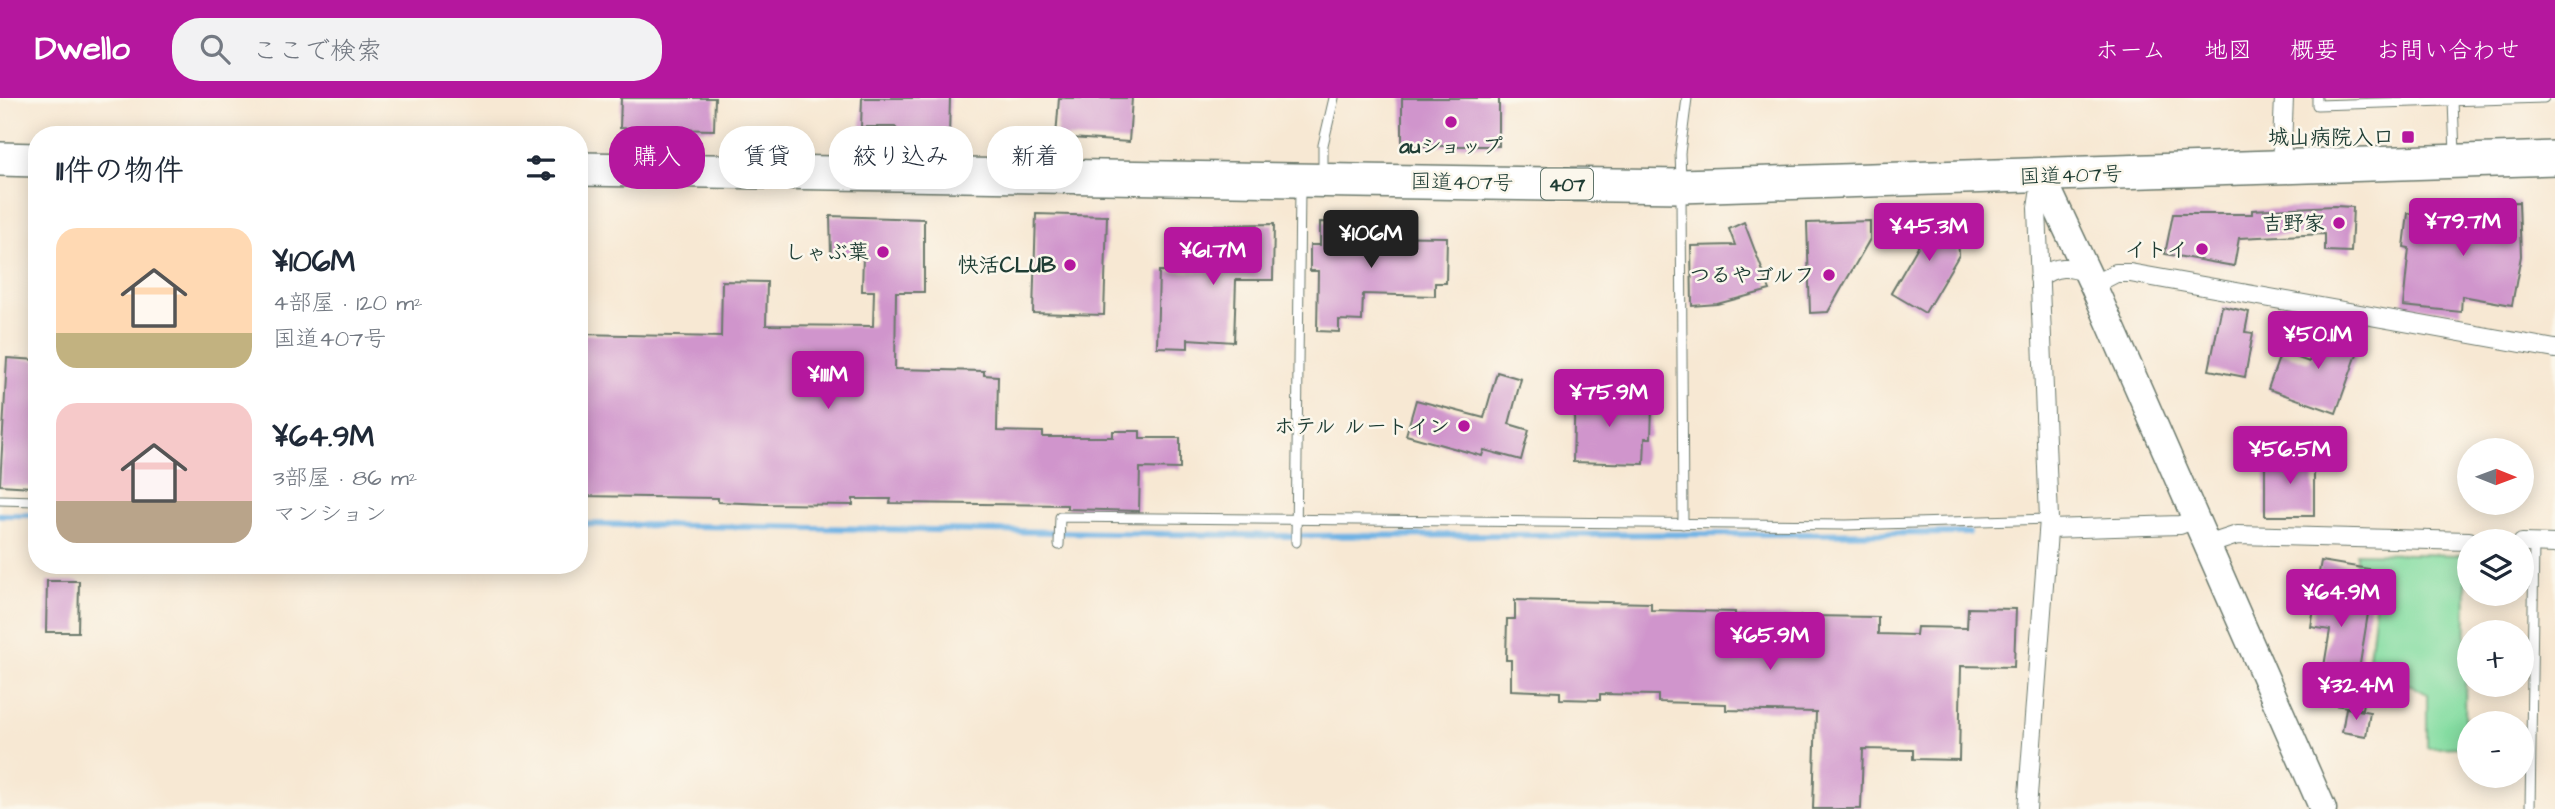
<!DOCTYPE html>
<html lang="ja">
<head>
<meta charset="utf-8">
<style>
  :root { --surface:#fff; --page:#f2f2f3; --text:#1f2937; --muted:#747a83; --accent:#b5179e }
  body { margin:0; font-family:"Architects Daughter","Klee One",sans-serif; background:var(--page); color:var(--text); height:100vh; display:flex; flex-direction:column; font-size:26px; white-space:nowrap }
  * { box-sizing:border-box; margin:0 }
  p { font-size:23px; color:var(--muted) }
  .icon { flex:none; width:38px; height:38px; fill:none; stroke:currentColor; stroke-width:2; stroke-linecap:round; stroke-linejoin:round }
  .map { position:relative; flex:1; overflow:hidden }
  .details { position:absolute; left:28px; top:28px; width:560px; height:448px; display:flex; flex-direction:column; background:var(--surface); border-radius:28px; box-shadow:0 4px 18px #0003 }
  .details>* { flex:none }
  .top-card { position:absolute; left:609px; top:28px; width:665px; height:63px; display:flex; gap:14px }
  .needle { width:46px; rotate:91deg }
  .fabs { position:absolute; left:2457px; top:340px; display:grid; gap:14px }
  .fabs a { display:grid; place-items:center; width:77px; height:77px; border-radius:50%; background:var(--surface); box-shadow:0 4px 18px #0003; font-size:35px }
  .price { position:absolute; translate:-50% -60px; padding:0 16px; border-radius:7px; background:var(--accent); color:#fff; font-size:23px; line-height:46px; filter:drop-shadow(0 2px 4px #0008) }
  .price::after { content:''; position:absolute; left:50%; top:42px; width:21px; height:16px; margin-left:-10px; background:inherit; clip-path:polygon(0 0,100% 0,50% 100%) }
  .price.current { background:#222; color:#fff }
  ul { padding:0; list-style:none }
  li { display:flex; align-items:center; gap:21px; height:175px; padding:0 28px }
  li span { display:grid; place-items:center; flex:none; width:196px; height:140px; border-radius:21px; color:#555 }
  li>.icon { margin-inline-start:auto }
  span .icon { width:84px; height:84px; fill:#fffc; stroke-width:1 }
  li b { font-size:30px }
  h2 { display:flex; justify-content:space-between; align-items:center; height:84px; padding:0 28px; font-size:30px }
  .chip { padding:0 24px; border-radius:28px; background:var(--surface); box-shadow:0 4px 18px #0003; font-size:24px; line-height:63px }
  .chip.current { background:var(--accent); color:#fff }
  header { display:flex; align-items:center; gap:42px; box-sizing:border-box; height:98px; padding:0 35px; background:var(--accent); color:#fff }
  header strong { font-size:33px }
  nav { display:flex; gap:38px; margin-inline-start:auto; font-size:24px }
  .search { width:490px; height:63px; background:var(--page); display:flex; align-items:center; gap:18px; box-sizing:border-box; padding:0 24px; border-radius:28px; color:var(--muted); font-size:26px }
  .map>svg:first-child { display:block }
  .green { fill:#85dda2; stroke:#528d6b; stroke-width:2 }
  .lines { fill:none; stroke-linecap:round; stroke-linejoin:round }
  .stream { stroke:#6eb2e4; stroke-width:6 }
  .building { fill:#d095cc }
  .lane-casing { stroke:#6b796c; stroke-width:11 }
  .street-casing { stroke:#6b796c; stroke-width:20 }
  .secondary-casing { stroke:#6b796c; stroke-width:29 }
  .highway-casing { stroke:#6b796c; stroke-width:36 }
  .lane { stroke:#fff; stroke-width:9 }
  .street { stroke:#fff; stroke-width:18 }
  .secondary { stroke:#fff; stroke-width:26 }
  .highway { stroke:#fff; stroke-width:33 }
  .poi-dot { fill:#b5179e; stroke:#fbf7ec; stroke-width:2.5 }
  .labels { text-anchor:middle; stroke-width:5; stroke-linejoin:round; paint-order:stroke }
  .shield { fill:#fbf7ec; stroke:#61756b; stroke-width:2 }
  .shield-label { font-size:19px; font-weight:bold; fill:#1f3d34 }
  .poi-label { font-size:21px; font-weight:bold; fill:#1f3d34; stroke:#fbf7ec; text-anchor:end }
  .street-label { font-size:21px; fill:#1f3d34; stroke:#fbf7ec }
</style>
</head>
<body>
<header>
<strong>Dwello</strong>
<div class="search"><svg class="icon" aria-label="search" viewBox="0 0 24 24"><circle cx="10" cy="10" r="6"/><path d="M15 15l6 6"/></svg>ここで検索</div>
<nav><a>ホーム</a><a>地図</a><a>概要</a><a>お問い合わせ</a></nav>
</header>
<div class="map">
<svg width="2555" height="711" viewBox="0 0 2555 711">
  <rect width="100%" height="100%" fill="#fbf7ec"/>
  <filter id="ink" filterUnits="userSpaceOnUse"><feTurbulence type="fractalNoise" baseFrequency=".0143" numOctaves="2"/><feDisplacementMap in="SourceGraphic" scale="14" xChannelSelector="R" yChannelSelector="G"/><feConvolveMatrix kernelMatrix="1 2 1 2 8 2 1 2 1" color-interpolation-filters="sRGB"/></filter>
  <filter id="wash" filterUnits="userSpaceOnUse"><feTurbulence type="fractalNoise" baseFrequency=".00686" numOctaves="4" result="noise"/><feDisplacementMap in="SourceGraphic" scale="28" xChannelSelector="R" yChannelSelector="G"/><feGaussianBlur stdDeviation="1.57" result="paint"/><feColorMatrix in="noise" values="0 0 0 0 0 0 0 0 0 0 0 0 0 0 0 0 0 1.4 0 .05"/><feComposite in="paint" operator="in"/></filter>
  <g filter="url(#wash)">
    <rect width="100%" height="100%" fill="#f7e8d3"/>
    <polygon class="green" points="2356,455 2466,457 2465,649 2427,650 2427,596 2411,587 2367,578 2379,473 2356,469"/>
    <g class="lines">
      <g class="stream">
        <polyline points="0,417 37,417"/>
        <polyline points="579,426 1286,438 1969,435"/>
      </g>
    </g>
    <g id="blocks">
      <g class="building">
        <polygon points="621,0 715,0 714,32 620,30"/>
        <polygon points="862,0 950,0 949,39 903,38 895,29 861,29"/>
        <polygon points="1059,0 1132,0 1129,44 1056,39"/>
        <rect x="1402" y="0" width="97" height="48"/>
        <polygon points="2519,104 2521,158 2512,207 2462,198 2461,214 2403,208 2409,150 2404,149 2408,115 2484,122 2484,105"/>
        <polygon points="2334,108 2353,109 2351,154 2325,153 2325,136 2239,140 2234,168 2165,156 2173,116 2252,116 2252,112"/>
        <polygon points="1036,116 1107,118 1104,217 1033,215"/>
        <polygon points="830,118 924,121 924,194 896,194 895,271 984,273 984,277 998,278 997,333 1043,334 1043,339 1113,339 1113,333 1140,333 1140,340 1180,340 1180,371 1140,370 1139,413 1067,411 1067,407 890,405 891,401 853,401 853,407 768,406 718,404 718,400 579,398 579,236 721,239 722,183 767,184 766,227 873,228 874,193 862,193 863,156 831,157"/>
        <polygon points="1957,120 1959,157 1925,215 1891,195 1920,145 1919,122"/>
        <polygon points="1870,123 1870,141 1828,214 1810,215 1807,125"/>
        <polygon points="1320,124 1364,125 1364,138 1447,139 1446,185 1435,185 1435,198 1363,196 1362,223 1339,222 1339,234 1317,233 1318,173 1310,173 1310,147 1320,147"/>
        <polygon points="1744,124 1770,192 1717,206 1692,208 1691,148 1735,147 1729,131"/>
        <polygon points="1274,126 1273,182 1236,182 1234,244 1188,241 1188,250 1157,249 1159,173 1213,174 1214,127"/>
        <polygon points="2222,208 2249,214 2245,234 2253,235 2245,279 2209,272"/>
        <polygon points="2321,229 2362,242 2336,315 2268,291 2281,254 2309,264"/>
        <polygon points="7,260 37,262 37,315 32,389 0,387"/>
        <polygon points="1497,274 1521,281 1509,326 1529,332 1521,362 1484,352 1482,358 1406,337 1416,302 1484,320"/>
        <polygon points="1575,292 1617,293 1617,308 1652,309 1651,340 1645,340 1644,366 1573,364"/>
        <rect x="2265" y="357" width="49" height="61"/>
        <polygon points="2321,463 2375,472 2359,572 2368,574 2362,611 2318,605 2330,532 2311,529 2314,511 2302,509 2307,479 2318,480"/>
        <polygon points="47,483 79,483 78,534 46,534"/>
        <polygon points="1515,502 1651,505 1651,512 1735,514 1735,517 1878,519 1878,536 1916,537 1917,529 1967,530 1968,510 2016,511 2014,569 1961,568 1959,662 1913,661 1913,652 1863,651 1861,711 1813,711 1816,614 1726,612 1726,606 1658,604 1658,597 1600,596 1600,602 1560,601 1560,594 1511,592 1511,562 1506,562 1507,521 1515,521"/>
        <polygon points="2346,610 2370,614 2366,638 2342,634"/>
      </g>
    </g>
  </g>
  <g filter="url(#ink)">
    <use href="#blocks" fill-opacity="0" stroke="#6b796c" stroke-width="2"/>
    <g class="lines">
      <defs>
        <g id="lane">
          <polyline points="2317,0 2317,7 2544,0"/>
          <polyline points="2453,2 2455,57"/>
          <polyline points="1323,77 1323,47 1334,0"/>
          <polyline points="1681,81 1680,55 1687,0"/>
          <polyline points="1681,95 1683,426"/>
          <polyline points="0,402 37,403"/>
          <polyline points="1296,444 1300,90"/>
          <polyline points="1059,447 1060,419 1846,427 2049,421"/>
          <polyline points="2530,711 2534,445"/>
        </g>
        <g id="street">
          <polyline points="2281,70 2284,0"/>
          <path d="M2039,180c16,-13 30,-12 49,-5"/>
          <polyline points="2093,187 2116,175 2130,175 2555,251"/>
          <polyline points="2049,431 2180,427 2195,421"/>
          <polyline points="2522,445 2555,446"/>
          <polyline points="2207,447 2237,437 2469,443"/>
          <polyline points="2027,711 2049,421 2037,110 2042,78"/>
        </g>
        <polyline id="secondary" points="2042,78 2093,187 2323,711"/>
        <g id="highway">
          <polyline points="0,61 37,62"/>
          <polyline points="579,71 1681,88 2555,60"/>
        </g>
      </defs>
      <use href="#lane" class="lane-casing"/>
      <use href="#street" class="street-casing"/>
      <use href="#secondary" class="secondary-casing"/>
      <use href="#highway" class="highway-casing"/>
      <use href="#lane" class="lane"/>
      <use href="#street" class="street"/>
      <use href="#secondary" class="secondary"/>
      <use href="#highway" class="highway"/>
    </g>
  </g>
  <g class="poi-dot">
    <circle cx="1451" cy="24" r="7"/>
    <rect x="2401" y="32" width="14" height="14" rx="3.5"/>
    <circle cx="2339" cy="125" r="7"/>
    <circle cx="2202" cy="151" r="7"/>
    <circle cx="883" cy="154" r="7"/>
    <circle cx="1070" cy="167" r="7"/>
    <circle cx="1829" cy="177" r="7"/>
    <circle cx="1464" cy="328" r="7"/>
  </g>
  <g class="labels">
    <rect class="shield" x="1541" y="70.5" width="52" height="31" rx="5"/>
    <g class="shield-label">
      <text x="1567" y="93">407</text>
    </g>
    <g class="poi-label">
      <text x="2394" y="46">城山病院入口</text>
      <text x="1451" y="55" text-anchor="middle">auショップ</text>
      <text x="2325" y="132">吉野家</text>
      <text x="2188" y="158">イトイ</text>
      <text x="869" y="161">しゃぶ葉</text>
      <text x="1056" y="174">快活CLUB</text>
      <text x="1815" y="184">つるやゴルフ</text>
      <text x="1450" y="335">ホテル ルートイン</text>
    </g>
    <g class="street-label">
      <text transform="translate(2071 77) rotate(-2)" y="7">国道407号</text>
      <text transform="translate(1462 84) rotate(1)" y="7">国道407号</text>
    </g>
  </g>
</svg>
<div class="fabs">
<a><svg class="needle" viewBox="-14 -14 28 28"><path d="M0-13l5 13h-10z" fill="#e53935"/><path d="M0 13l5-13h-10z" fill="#747a83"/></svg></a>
<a><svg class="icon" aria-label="layers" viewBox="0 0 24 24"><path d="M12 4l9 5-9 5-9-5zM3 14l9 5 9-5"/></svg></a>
<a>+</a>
<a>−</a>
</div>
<b class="price" style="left:2463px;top:160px">¥79.7M</b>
<b class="price" style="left:1929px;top:165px">¥45.3M</b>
<b class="price current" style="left:1371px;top:172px">¥106M</b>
<b class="price" style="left:1213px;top:189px">¥61.7M</b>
<b class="price" style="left:2318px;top:273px">¥50.1M</b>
<b class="price" style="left:828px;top:313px">¥111M</b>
<b class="price" style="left:1609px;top:331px">¥75.9M</b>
<b class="price" style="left:2290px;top:388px">¥56.5M</b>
<b class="price" style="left:2341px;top:531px">¥64.9M</b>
<b class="price" style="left:1770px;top:574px">¥65.9M</b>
<b class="price" style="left:2356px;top:624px">¥32.4M</b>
<div class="top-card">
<a class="chip current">購入</a>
<a class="chip">賃貸</a>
<a class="chip">絞り込み</a>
<a class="chip">新着</a>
</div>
<section class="details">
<h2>11件の物件<svg class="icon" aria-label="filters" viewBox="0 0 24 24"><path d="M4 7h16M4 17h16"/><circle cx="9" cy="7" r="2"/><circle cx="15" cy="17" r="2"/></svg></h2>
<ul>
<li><span style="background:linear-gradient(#ffd9b3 75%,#c2b280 0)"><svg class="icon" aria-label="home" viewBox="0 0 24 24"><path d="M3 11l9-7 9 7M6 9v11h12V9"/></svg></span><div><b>¥106M</b><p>4部屋 · 120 m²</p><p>国道407号</p></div></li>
<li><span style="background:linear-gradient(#f6c9c9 70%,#b9a48a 0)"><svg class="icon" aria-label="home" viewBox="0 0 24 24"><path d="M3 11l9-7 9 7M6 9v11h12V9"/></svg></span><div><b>¥64.9M</b><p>3部屋 · 86 m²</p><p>マンション</p></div></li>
</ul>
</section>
</div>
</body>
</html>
